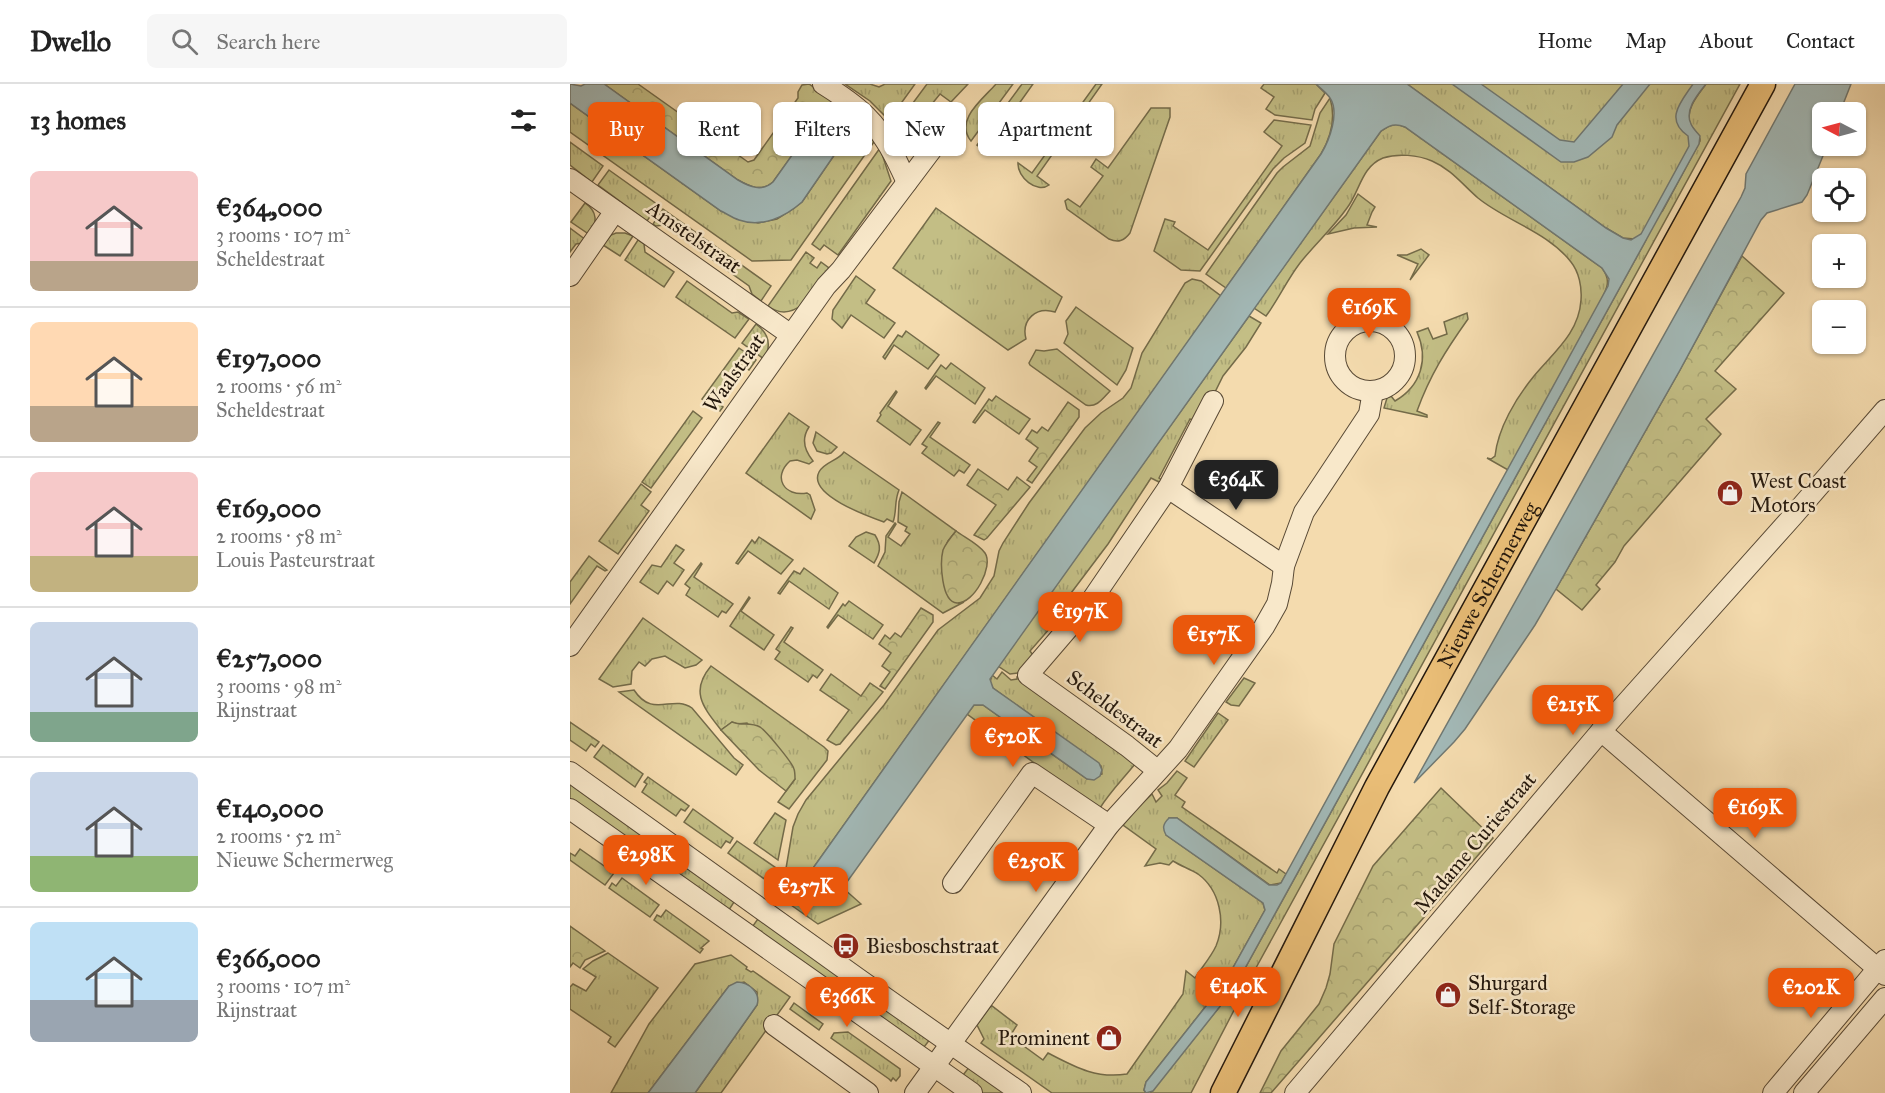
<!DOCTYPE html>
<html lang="en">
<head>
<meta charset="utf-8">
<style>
  :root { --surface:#fff; --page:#f6f6f6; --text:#222; --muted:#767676; --line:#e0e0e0; --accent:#ea580c }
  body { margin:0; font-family:"IM FELL Great Primer",serif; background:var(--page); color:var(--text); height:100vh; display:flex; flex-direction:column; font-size:22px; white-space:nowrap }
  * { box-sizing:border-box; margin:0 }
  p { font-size:20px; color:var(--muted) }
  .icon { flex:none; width:33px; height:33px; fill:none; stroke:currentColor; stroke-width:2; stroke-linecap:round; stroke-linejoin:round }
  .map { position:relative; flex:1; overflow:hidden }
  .side { display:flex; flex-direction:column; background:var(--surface); width:570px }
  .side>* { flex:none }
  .banner { position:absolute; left:18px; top:18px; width:570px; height:54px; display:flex; gap:12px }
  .needle { width:39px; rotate:276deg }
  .fabs { position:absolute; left:1242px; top:18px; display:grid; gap:12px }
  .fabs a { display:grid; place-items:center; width:54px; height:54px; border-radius:9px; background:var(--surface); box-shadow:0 2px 4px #0004; font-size:30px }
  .price { position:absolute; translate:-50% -51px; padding:0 14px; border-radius:12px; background:var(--accent); color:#fff; font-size:20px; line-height:39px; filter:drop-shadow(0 2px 3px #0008) }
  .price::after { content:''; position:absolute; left:50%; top:36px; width:18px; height:14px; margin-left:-9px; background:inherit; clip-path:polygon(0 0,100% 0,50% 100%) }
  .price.selected { background:#222; color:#fff }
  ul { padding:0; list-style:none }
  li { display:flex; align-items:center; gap:18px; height:150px; padding:0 30px }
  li+li { border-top:2px solid var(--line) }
  li span { display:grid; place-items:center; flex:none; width:168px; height:120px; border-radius:9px; color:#555 }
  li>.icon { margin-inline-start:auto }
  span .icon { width:72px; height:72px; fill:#fffc; stroke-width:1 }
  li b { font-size:26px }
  h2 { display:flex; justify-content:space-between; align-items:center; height:72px; padding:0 30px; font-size:26px }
  .tag { padding:0 21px; border-radius:9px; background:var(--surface); box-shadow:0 2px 4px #0004; font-size:21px; line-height:54px }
  .tag.selected { background:var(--accent); color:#fff }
  header { display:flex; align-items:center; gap:36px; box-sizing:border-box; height:84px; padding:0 30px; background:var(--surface); border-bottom:2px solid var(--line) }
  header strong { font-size:28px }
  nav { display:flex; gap:33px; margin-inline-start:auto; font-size:21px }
  .search { width:420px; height:54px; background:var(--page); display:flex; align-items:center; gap:15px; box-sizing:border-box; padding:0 21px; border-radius:9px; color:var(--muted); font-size:22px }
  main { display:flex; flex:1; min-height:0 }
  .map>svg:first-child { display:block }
  .grass { fill:url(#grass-tufts); stroke:#746b49; stroke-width:1.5 }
  .forest { fill:url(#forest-crowns); stroke:#746b49; stroke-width:1.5 }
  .water { fill:#a2b8b6; stroke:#707872; stroke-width:1.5 }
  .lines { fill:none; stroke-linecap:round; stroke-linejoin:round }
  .minor-casing { stroke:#584935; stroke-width:22 }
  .major-casing { stroke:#24180d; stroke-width:27 }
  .minor { stroke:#f8e8ca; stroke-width:20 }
  .major { stroke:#eabe77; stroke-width:24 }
  .labels { text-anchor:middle; stroke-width:5; stroke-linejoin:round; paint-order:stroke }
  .street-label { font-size:21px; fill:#24180d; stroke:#f8e8ca }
  .poi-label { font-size:21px; fill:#24180d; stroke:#f8e8ca; text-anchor:start }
</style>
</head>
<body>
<header>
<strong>Dwello</strong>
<div class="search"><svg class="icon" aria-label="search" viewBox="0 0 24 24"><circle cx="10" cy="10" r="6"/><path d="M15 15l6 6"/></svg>Search here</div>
<nav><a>Home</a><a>Map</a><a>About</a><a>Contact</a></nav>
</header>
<main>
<section class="side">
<h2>13 homes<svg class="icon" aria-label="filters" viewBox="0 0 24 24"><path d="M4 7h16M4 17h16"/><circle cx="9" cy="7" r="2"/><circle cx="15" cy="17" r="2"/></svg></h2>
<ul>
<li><span style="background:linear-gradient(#f6c9c9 75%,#b9a48a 0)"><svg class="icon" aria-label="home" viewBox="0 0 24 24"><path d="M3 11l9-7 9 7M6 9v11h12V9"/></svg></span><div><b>€364,000</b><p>3 rooms · 107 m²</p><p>Scheldestraat</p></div></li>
<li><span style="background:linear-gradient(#ffd9b3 70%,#b9a48a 0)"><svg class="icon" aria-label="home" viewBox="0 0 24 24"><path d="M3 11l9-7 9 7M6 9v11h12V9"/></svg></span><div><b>€197,000</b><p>2 rooms · 56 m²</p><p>Scheldestraat</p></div></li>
<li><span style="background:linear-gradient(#f6c9c9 70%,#c2b280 0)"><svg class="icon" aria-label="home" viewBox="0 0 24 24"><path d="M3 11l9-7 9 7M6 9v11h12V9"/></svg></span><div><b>€169,000</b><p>2 rooms · 58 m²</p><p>Louis Pasteurstraat</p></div></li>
<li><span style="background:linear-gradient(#c9d6e8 75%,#7fa58c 0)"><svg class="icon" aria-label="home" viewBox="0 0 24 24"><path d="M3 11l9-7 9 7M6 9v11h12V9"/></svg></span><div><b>€257,000</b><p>3 rooms · 98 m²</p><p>Rijnstraat</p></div></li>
<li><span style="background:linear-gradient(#c9d6e8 70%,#8fb573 0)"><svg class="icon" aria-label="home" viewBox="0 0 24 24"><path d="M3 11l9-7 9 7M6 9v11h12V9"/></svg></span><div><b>€140,000</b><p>2 rooms · 52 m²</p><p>Nieuwe Schermerweg</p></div></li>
<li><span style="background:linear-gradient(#bfe0f5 65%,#9aa5b1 0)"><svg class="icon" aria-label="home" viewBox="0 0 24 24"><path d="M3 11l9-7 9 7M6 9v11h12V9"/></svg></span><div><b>€366,000</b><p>3 rooms · 107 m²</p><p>Rijnstraat</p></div></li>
</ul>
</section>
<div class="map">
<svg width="1315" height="1009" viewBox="0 0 1315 1009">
  <defs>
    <pattern id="grass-tufts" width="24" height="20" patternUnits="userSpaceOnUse" patternTransform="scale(1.5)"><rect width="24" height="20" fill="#c3be85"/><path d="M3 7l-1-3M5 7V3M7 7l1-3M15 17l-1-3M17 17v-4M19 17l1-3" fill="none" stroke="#a7a372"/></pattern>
    <pattern id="forest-crowns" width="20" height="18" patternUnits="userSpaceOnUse" patternTransform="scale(1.5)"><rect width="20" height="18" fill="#c3be85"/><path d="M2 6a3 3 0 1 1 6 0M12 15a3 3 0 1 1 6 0" fill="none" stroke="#a7a372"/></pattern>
  </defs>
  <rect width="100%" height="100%" fill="#f4dbae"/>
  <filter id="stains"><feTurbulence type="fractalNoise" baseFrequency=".00333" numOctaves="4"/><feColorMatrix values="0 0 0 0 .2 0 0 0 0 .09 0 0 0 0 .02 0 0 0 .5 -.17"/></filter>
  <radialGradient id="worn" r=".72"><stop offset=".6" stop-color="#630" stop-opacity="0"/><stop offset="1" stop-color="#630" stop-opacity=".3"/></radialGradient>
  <g class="grass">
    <polygon points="275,0 300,0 309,3 315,0 345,0 319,36 300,17"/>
    <path d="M357,0h41l-17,18 -11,-8 -17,21 6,15c-18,23 -20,32 -39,4z"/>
    <path d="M426,0h17l-42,57c-17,-21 12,-42 25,-57z"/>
    <polygon points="452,0 463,0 421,59 430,67 428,70 419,70 407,61"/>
    <path d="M526,0h6l-65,92 12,9c-12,9 -32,-8 -31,-22l14,10z"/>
    <polygon points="694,0 746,0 755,9 745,25 742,36 705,31 696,25 704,13 691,4"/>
    <path d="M837,0h289l-16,28 16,31 -34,69 38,-71v-2c-2,-6 -8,-11 -10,-16 -5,-14 9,-29 16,-39h34l-483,882 -66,127h-41l83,-103 413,-750 -23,-2 -17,-10z"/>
    <path d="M760,14c6,20 1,39 -9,56l-95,134 -20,-14 71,-101 6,-6 27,-21 10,-33z"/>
    <polygon points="262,16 291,37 306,55 221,176 182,177 0,48 0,19 151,127 188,139 207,135 223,125 232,118 278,51 271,40 275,33 268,27 263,34 252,29"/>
    <path d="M581,24h19v9l-40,116c-6,8 -12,10 -21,6l-42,-30 -2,-8 3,-2 12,8 23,-31 -12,-9 5,-8 12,9z"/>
    <polygon points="704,36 741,41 735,59 714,74 703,85 630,187 611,186 584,167 595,135 605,138 603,142 638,166 712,62 694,48"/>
    <path d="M827,40l8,3 197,141c11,14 3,24 -4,38l-90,164 -21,-12 4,1 4,-3c3,-28 21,-58 39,-80 20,-24 45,-43 47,-76 1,-13 -2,-28 -10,-38 -23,-30 -65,-41 -93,-64 -15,-13 -27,-29 -46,-37 -14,-6 -34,-8 -49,-3 -22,9 -23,33 -36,50 -14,20 -32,36 -47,55 -13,17 -22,37 -34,53l-12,-8 127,-177 8,-5z"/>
    <polygon points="0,58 33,82 22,98 0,81"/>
    <polygon points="310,64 321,97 268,171 254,161 250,166 242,160"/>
    <polygon points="39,86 88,121 77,137 28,101"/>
    <polygon points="788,110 805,123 802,128 797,141 807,143 784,144 758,150 776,131"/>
    <path d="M15,119c13,9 12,19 5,32l-19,-13z"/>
    <path d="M366,124l126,89 -7,15c-19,-6 -34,8 -29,27l-18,11 -115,-82z"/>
    <polygon points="93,125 201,202 191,217 182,210 179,202 94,141 86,142 83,140"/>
    <polygon points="0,144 16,156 13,159 6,160 0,168"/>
    <polygon points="46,149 55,149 63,152 50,172 33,161 41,151"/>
    <polygon points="68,156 74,160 75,168 104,188 94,203 55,176"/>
    <polygon points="851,165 859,171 840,196 848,180 827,171 837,171"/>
    <path d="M236,168l8,6 -4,5 7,5 4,-6 8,6 -26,36c-11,9 -23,11 -35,2z"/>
    <polygon points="286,192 305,206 296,219 325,239 314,254 281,231 272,244 262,235 263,226"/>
    <polygon points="622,195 631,197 651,212 236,794 236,804 264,816 273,804 291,820 248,840 211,814 223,743 228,730 236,716 314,621 368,546 410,514 424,492 429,467 433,459 459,419 515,344 531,329 553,314 561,304 572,269 615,199"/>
    <polygon points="117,197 162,229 168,228 179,235 165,254 106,213"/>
    <polygon points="506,223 563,264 556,286 547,301 494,259 498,250 496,237"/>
    <path d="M897,229l1,6c-22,31 -38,56 -51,92l10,4v2l-43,-9 3,-10 4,-2 4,5c26,-15 34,-42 22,-69l11,-4 5,11 14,-5 -3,-12z"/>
    <polygon points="679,232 691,239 676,263 653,292 645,308 625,336 620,335 589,394 593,397 591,399 581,394 538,460 492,521 500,529 498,531 494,528 460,567 463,571 455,588 440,590 428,582"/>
    <path d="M186,240c12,9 16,21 8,35l-22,-16z"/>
    <polygon points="336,247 369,271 358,285 324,261 315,275 313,273 328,251 332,253"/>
    <polygon points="169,264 186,276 179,286 171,281 145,317 153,323 150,327 132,315"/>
    <path d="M487,265l53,42c-7,7 -13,17 -24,14l-56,-40 -1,-2 7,-13 8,1z"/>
    <polygon points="381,279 415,304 405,320 366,292 356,305 355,304 371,281 376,285"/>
    <polygon points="326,307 327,308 318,322 351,346 340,361 307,337 311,331 310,329"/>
    <polygon points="426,312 460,335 449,350 415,326 405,339 403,338 419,315 422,317"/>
    <polygon points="123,327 132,334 81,404 72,398"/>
    <path d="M219,329l20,14c-8,12 -5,23 4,34l-4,3 -12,-4 -7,1c-18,16 -6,36 17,32l3,2 5,15 -4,9 -65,-46z"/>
    <polygon points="368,338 370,339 360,353 400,381 394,389 389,386 384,392 352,369 357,363 352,360"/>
    <polygon points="246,348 267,363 261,369 257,370 247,367 243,359"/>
    <path d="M274,368l55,38c-5,11 -2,22 -6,32l-6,-3 -3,3c-14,-5 -77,-27 -65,-50 5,-10 19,-11 25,-20z"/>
    <polygon points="71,400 81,408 71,421 79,427 48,470 29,457"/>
    <polygon points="332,408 386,447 378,457 373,468 389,520 394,518 373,529 308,482 315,468 316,452 325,439 326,440 318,453 331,462 340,450 335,447 337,443 328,438 329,418"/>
    <path d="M296,448l9,3c7,11 5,18 -1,28l-25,-17 7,-9z"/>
    <polygon points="189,453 223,476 211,490 178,467 168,480 166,479 182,456 185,459"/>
    <polygon points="106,461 114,466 104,479 114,486 103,502 97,497 88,510 70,498 82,481 91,483"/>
    <polygon points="19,472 37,486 35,487 27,482 0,520 0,498"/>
    <polygon points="131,479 132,480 124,493 163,520 156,529 152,527 148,533 116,511 120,504 115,500"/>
    <polygon points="234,484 268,509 259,525 219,497 210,510 208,509 224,487 230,490"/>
    <polygon points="179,513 180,514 171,527 204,551 194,566 160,542"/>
    <polygon points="279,517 313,541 303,555 268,531 258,544 257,543 273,520 275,522"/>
    <polygon points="73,534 132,576 126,581 115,584 95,572 82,575 75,582 69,578 62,587 61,600 43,603 29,595"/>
    <polygon points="221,543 223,544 214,558 253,586 247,594 243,591 238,598 205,575 210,568 206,565"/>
    <path d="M141,582l113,81 4,4 -1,9 -38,49 -11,-7 17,-23 -48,-56 -10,1 -5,-2 -11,8c-17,-22 -32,-38 -10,-64z"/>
    <path d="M432,588l9,8 6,-1v-2l8,-1 110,88c-12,15 -25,28 -35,44l-8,-3 -125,-91 7,-9h9l104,74 15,-5 -1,-8 -108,-78 -3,-6 2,-7 5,4z"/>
    <polygon points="674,594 685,599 669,622 661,621 656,618"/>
    <path d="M64,606c19,29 38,4 58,18l42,50 9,7 -7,10 -117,-83z"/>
    <polygon points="648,629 658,636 624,683 615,677"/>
    <polygon points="0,638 29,658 25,663 21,660 16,667 0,656"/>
    <polygon points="33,661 73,690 65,703 24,673"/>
    <path d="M607,687l10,7 -12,17 10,7 -3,5 95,66 2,-4 7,5 -5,9 -11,2 -93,-67h-8l-3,17 97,68 2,7 -40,72 -79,100 -2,8 2,3h-94l-71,-50 3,-4 -7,-14 13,-18 2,-1 25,19 -7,11 33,24 5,-7c27,14 48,26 79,21l56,-80 3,-23 9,7c7,-11 16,-21 21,-32 10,-24 4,-56 -18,-72 -8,-5 -17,-8 -25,-13l-4,4 -9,-2 -15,3 11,-17 -33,-24 12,-15 17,-16 4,8 6,-6 -4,-6 9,-7z"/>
    <polygon points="78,693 119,722 115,727 111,725 106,732 72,708 77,700 74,698"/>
    <polygon points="0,697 166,815 157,829 0,717"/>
    <polygon points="123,725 163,754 160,759 156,757 151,764 114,738"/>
    <polygon points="205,729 216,736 208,776 184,759"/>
    <polygon points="167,757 209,786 200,799 158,769"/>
    <polygon points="10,765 44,789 35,801 0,776 0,769 5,772"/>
    <polygon points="52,794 89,821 80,833 39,804 42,799 46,802"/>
    <polygon points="96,826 139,857 131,864 133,865 130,869 84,836 87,831 91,833"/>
    <polygon points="190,832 361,954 351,967 180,846"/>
    <polygon points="38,869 88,904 45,963 38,958 41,953 0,925 0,903 3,900 16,907 26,893 13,885 23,877"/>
    <polygon points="161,871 177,883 176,885 181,888 183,887 220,913 151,1009 125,1009 187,921 187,908 174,898 159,902 78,1009 41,1009 79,940 125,880"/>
    <polygon points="224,919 253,940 249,946 220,925"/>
    <polygon points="278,948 330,985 330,992 326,997 323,994 321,997 319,995 261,954 264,949"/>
    <polygon points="400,982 438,1009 411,1009 390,995"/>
  </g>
  <g class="forest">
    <path d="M34,0h34l110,78 6,-2 44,-62v-6l4,-7 7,-1 23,16 -59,82c-11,10 -23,5 -35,-2z"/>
    <polygon points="1172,172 1214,209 1145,287 1166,305 1136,335 1151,350 1054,462 1045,478 1026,501 1030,505 1012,526 986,505 1110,286"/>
    <polygon points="498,318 509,326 509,333 462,399 457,396 467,383 459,377 468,364 456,355 462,346 467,349 472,343 478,347"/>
    <polygon points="408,385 438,406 447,393 460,403 417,454 414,456 404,451 426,421 397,401"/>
    <path d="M386,447c8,6 23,13 29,22 9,13 -11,51 -28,50 -16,-1 -17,-41 -14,-53 3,-7 8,-13 13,-19z"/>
    <polygon points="351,524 363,531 363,538 315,605 310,602 320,588 312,582 321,569 309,560 315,551 320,555 325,549 331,553"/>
    <polygon points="261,590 291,612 300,599 313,608 270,660 266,661 257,656 279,626 250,606"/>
    <path d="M162,638c9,4 19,0 28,5 6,4 32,35 34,42 1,3 1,6 1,10l-9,12 -27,-21 -38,-40z"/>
    <polygon points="871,704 923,754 701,1009 690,1009 711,967 749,920 756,904 760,890 764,860 803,782"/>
    <polygon points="0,842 35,867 15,876 10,884 3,879 0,883"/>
  </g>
  <g class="water">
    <path d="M0,0l11,2 4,-2h19l134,96c12,7 24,12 35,2l49,-69 11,4 5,-6 8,6 -5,6 6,5 1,7 -46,67c-17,15 -40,26 -63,18 -6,-2 -12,-6 -18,-9l-151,-108z"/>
    <path d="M746,0h91l199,144 17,10 8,2 10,-6 48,-88 -1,-10c-24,-17 -7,-34 5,-52h13c-8,10 -22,26 -15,40 2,5 6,8 9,12l-1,8 -466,846 -80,101 -7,2 -2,-3 2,-8 79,-100 40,-72 -2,-7 -97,-68c-4,-7 -3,-11 3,-17h8l92,67h8l4,-2 327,-597 1,-7 -7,-11 -197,-141c-10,-4 -15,-2 -24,4l-391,548 3,9 106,75 3,7 -2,6 -6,4 -7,-1 -104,-74h-9l-140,195 -15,1c-9,-6 -16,-11 -13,-23l515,-724c8,-13 19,-41 9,-56 -3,-5 -10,-10 -14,-14z"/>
    <polygon points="882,0 911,0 990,56 1004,58 1053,0 1080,0 1047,41 1042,53 1018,73 1004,78 991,78"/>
    <polygon points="1225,0 1281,0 1270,28 1252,28 1252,62 1257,62 1237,111 1232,118 1197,129 1191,136 1110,286 986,505 965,541 895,645 884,658 844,699 1171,113 1175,104 1176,90"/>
    <path d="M167,898c12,0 24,11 20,23l-62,88h-47l81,-107z"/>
  </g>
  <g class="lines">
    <defs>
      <g id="minor">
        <path d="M253,0c24,15 47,31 62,56 9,13 15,28 22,42"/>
        <polyline points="0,95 221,251"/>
        <polyline points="0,192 45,127"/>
        <circle cx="800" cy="272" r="35"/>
        <polyline points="598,404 714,482"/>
        <polyline points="0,562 256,202 271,186 375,48"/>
        <polyline points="1031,647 1315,891"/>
        <polyline points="587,686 557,662 458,591 519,520 598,404 643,317"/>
        <polyline points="0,688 290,896 451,1009"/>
        <polyline points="0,725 402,1009"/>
        <polyline points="383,799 462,689 539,741"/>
        <polyline points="204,941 298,1009"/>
        <polyline points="345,1009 539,741 608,665 694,543 707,520 712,499 714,482 734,428 799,330 803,307"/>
        <polyline points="725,1009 1031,647 1223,432 1315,326"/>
        <polyline points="1203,1009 1315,876"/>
        <polyline points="1234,1009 1315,914"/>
      </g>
      <g id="major">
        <path id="s1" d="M653,1009l154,-306 386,-703"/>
      </g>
    </defs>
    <use href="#minor" class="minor-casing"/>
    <use href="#major" class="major-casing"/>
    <use href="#minor" class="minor"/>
    <use href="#major" class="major"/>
  </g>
  <defs>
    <symbol id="shop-disc" viewBox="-11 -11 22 22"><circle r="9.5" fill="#8f2418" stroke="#f8e8ca"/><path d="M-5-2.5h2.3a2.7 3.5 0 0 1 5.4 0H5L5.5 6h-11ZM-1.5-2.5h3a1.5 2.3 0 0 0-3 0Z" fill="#fff"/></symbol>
    <symbol id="bus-disc" viewBox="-11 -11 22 22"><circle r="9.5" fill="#8f2418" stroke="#f8e8ca"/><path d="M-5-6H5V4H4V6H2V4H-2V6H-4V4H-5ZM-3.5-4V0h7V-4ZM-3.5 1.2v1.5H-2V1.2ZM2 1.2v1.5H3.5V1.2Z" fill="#fff"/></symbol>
  </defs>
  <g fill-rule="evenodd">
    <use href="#shop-disc" x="1145" y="394" width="30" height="30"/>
    <use href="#bus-disc" x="261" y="847" width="30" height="30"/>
    <use href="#shop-disc" x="863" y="896" width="30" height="30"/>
    <use href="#shop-disc" x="524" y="939" width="30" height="30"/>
  </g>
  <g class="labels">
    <g class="street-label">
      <text transform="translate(124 153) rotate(35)" y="7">Amstelstraat</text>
      <text transform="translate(164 289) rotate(-55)" y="7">Waalstraat</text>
      <text dy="7" stroke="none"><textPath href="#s1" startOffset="573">Nieuwe Schermerweg</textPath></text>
      <text transform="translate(545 625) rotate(37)" y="7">Scheldestraat</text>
      <text transform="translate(905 759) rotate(-50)" y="7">Madame Curiestraat</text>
    </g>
    <g class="poi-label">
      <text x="1180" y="404">West Coast<tspan x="1180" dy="24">Motors</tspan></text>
      <text x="296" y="869">Biesboschstraat</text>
      <text x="898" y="906">Shurgard<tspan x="898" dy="24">Self-Storage</tspan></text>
      <text x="520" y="961" text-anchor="end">Prominent</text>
    </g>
  </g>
  <rect width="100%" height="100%" filter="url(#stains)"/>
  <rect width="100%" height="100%" fill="url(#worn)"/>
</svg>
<div class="fabs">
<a><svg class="needle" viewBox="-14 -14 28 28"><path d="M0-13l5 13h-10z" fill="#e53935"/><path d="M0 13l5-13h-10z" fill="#767676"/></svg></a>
<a><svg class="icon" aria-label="locate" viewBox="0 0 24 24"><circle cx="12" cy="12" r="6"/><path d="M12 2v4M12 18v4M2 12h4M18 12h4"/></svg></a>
<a>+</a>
<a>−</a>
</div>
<b class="price" style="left:799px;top:255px">€169K</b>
<b class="price selected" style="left:666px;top:427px">€364K</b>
<b class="price" style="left:510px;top:559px">€197K</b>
<b class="price" style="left:644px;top:582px">€157K</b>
<b class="price" style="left:1003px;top:652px">€215K</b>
<b class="price" style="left:443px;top:684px">€520K</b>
<b class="price" style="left:1185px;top:755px">€169K</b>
<b class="price" style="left:76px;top:802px">€298K</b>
<b class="price" style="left:466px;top:809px">€250K</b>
<b class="price" style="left:236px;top:834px">€257K</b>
<b class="price" style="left:668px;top:934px">€140K</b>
<b class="price" style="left:1241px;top:935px">€202K</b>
<b class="price" style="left:277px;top:944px">€366K</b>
<div class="banner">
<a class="tag selected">Buy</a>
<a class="tag">Rent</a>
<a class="tag">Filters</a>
<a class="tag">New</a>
<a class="tag">Apartment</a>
</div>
</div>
</main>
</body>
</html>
